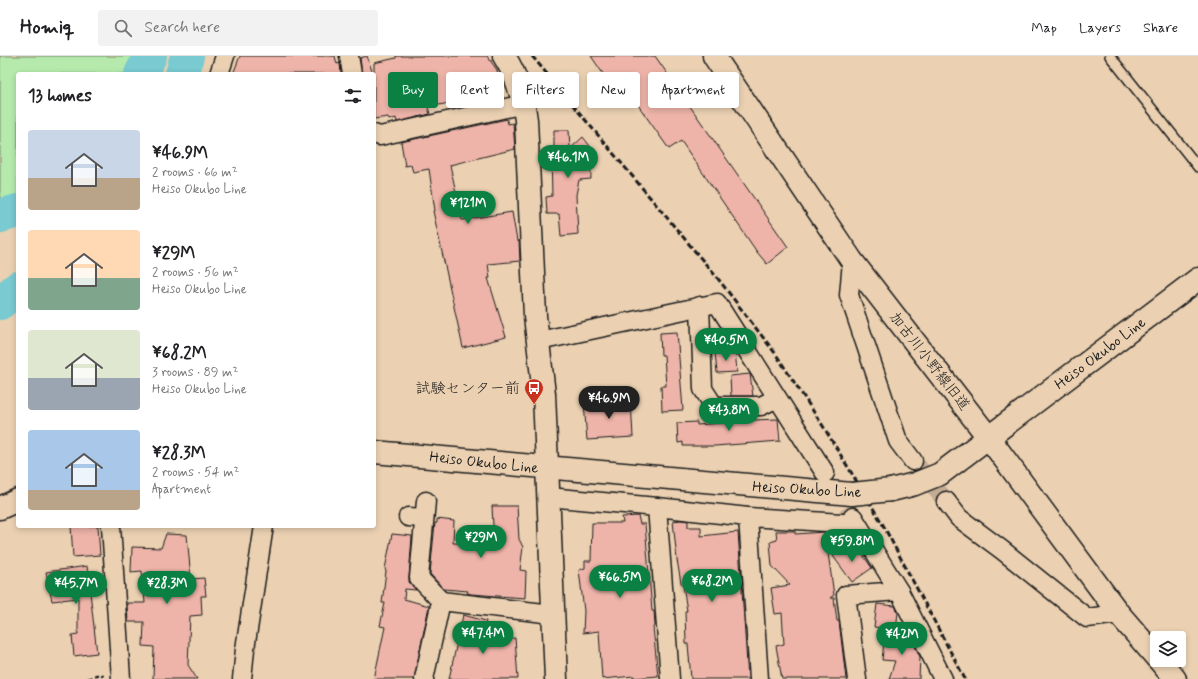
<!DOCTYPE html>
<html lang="en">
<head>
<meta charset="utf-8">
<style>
  :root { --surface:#fff; --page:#f2f2f2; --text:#202124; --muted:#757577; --line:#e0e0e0; --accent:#0b8043 }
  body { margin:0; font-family:Mynerve,"Klee One",sans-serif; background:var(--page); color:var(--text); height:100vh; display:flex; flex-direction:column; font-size:15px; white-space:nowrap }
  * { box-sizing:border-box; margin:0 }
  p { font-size:13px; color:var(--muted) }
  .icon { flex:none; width:22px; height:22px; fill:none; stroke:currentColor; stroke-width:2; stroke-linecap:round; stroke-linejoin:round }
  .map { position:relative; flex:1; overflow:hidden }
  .panel { position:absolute; left:16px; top:16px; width:360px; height:456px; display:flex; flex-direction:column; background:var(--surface); border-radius:4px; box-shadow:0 2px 6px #0003 }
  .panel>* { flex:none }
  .hud { position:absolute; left:388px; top:16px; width:380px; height:36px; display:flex; gap:8px }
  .fabs { position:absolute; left:1150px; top:575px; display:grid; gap:8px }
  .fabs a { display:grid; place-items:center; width:36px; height:36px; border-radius:4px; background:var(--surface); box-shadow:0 2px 6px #0003; font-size:20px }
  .price { position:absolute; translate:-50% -34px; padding:0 9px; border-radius:14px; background:var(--accent); color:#fff; font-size:13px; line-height:26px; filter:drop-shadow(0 1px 2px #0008) }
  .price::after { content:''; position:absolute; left:50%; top:24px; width:12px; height:9px; margin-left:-6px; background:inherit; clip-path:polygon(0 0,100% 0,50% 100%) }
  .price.selected { background:#222; color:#fff }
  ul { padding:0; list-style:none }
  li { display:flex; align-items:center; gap:12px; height:100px; padding:0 12px }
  li span { display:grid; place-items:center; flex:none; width:112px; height:80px; border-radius:4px; color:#555 }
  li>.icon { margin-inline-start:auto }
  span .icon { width:48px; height:48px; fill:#fffc; stroke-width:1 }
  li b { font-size:17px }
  h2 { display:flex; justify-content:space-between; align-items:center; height:48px; padding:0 12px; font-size:17px }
  .chip { padding:0 14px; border-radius:4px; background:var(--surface); box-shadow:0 2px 6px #0003; font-size:14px; line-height:36px }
  .chip.selected { background:var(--accent); color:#fff }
  header { display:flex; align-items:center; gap:24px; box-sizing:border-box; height:56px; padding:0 20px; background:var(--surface); border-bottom:1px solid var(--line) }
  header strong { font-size:19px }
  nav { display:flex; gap:22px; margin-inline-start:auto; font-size:14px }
  .search { width:280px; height:36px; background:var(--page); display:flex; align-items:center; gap:10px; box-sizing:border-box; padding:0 14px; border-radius:4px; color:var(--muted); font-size:15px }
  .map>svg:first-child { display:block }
  .green { fill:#b5eaac; stroke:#688364 }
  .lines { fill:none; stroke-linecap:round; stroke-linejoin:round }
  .river { stroke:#79cad1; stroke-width:34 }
  .building { fill:#eeb4a9; stroke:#1c1c1c }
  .minor-tunnel { stroke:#c2ad94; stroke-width:18; stroke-dasharray:18 9; stroke-linecap:butt }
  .service-casing { stroke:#1c1c1c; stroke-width:12 }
  .minor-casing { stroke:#1c1c1c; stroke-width:21 }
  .tertiary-casing { stroke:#1c1c1c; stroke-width:25 }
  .secondary-casing { stroke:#1c1c1c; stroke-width:25 }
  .path { stroke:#1c1c1c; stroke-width:2.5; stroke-dasharray:4 3; stroke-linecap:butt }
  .service { stroke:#ebd1b2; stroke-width:9 }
  .minor { stroke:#ebd1b2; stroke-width:18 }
  .tertiary { stroke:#ebd1b2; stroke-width:22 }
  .secondary { stroke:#ebd1b2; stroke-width:22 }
  .rail { stroke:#1c1c1c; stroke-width:3; stroke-dasharray:6 3; stroke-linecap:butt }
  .secondary-bridge-casing { stroke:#1c1c1c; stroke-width:25; stroke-linecap:butt }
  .secondary-bridge { stroke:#ebd1b2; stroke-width:22 }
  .labels { text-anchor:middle; stroke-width:4; stroke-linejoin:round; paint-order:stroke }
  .street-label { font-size:15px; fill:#1c1c1c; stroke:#ebd1b2 }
  .poi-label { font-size:15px; fill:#1c1c1c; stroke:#ebd1b2; text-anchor:end }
</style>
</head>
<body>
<header>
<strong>Homiq</strong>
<div class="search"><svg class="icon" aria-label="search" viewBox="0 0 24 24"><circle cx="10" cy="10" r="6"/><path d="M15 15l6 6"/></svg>Search here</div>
<nav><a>Map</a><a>Layers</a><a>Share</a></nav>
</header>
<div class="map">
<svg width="1198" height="623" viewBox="0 0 1198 623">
  <rect width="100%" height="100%" fill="#ebd1b2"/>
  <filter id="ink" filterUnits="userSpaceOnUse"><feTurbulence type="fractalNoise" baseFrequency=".025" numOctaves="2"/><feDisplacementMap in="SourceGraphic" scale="8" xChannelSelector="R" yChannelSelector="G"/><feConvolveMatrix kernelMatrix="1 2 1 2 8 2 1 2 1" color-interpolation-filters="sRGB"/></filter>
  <g filter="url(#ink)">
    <polygon class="green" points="0,0 137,0 126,18 18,18 18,141 0,143"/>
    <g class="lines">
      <g class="river">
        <polyline points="141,18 150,0"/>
        <polyline points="182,18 187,0"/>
        <polyline points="0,160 18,155"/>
        <polyline points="0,247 18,232"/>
      </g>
    </g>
    <g class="building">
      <polygon points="240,0 335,0 337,8 340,7 341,18 233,18"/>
      <polygon points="367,0 373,18 362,18 360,2"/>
      <polygon points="396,0 487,0 497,14 503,42 468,50 466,44 428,51 430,58 397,66 396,62 389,64 388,61 374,63 374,7 396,2"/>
      <polygon points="591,0 655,0 788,191 767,208 757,196 681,85 669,93 621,25 612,31"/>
      <polygon points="507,63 508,68 513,67 515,93 450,109 462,164 512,156 517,185 519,185 520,205 488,208 490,222 488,222 506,281 463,292 433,155 435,155 429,113 413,116 411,109 405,110 401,86"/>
      <polygon points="554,74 569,74 570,93 583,81 590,90 591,123 579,124 576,139 578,178 561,180 559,158 547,158 546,141 552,140 551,99 554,98"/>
      <polygon points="677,276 683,354 662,355 661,330 666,330 664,299 661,299 660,277"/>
      <polygon points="735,294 737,316 717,317 715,296"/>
      <polygon points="750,318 753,340 731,340 730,320"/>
      <polygon points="631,345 633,381 587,384 584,347"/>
      <polygon points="732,360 754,360 754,364 778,363 780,385 715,390 683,390 683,386 678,387 677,367 697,366 697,369 733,366"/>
      <polygon points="492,450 517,450 519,483 523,491 520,514 526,515 525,542 471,538 467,537 468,535 444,533 430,518 435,467 437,467 437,463 454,465 453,487 494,488"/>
      <polygon points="638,460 640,468 645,468 652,555 654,555 655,570 653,571 658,620 634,622 634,620 602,623 599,575 583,577 584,555 579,514 585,512 585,505 591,505 592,467 623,467 622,461"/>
      <polygon points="681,464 688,465 688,471 701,471 701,480 738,476 748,623 691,623 688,588 686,588 685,555 687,555 683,529 681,527 677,504 673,465"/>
      <polygon points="71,470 98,470 100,499 73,501"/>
      <polygon points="776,475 795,475 795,478 825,476 834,539 830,542 834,542 837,565 839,565 846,623 782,623 776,590 784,588 782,557 775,558 771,532 790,529 772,510 770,486 777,484"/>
      <polygon points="166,478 187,479 191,523 204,522 206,540 201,540 202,559 190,560 188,609 197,623 153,623 154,591 143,590 144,566 128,566 127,547 145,547 142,515 131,516 132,491 161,492"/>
      <polygon points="392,478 412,480 409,521 409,526 416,534 405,533 404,543 429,550 414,623 374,623 385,571 380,570 385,547 382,547 386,515 385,513"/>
      <polygon points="849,487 856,498 860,495 872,512 852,526 833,500"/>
      <polygon points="87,510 97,597 74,600 72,579 78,578 78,542 52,545 46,516"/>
      <polygon points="877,548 895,550 898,556 896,574 874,571"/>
      <polygon points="463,559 486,565 480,586 515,582 518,623 449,623"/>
      <polygon points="885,576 909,579 910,586 913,586 920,601 919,623 889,623 895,605 882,604"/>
    </g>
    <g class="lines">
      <g class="minor-tunnel">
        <polyline points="913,405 946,445"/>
        <polyline points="832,428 853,461"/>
      </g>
      <defs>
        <polyline id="service" points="1110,0 1198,111"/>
        <g id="minor">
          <polyline points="349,0 352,18"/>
          <polyline points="219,18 225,0"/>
          <polyline points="374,78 380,80 524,48"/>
          <polyline points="852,205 849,239 898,385 913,405"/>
          <polyline points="700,250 703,333 714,350 761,350 777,342"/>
          <polyline points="539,285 717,247 825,417"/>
          <polyline points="548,441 657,451"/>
          <polyline points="426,445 419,522 441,545"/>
          <polyline points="946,445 959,462 1002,494 1087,562 1119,558"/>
          <polyline points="408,461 424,462"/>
          <polyline points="748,461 759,623"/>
          <polyline points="853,461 899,535 943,623"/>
          <polyline points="111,470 121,623"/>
          <polyline points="242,623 245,593 264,470"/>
          <polyline points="424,623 441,545 553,558"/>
          <polyline points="670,623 657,451 748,461 857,468"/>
          <polyline points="857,623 846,539 899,535"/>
        </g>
        <g id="tertiary">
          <path d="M504,0c13,20 19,40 22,64l9,196 9,78 12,285"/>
          <polyline points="714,0 852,205 989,382 1119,558 1157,602"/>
          <polyline points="1159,604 1175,623"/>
        </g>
        <g id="secondary">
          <polyline points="374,396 852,438"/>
          <polyline points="891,434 915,428 940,418 1198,223"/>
          <polyline points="0,452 18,444"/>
        </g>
      </defs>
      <use href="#service" class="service-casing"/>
      <use href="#minor" class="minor-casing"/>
      <use href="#tertiary" class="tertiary-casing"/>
      <use href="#secondary" class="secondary-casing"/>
      <polyline class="path" points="88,623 96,619 104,619"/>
      <use href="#service" class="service"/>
      <use href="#minor" class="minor"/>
      <use href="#tertiary" class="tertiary"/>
      <use href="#secondary" class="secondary"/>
      <polyline class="rail" points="532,0 719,224 775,297 823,370 882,467 965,623"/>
      <defs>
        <polyline id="secondary-bridge" points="852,438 891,434"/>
      </defs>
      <use href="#secondary-bridge" class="secondary-bridge-casing"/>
      <use href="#secondary-bridge" class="secondary-bridge"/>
    </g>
  </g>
  <defs>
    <symbol id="bus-pin" viewBox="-11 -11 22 30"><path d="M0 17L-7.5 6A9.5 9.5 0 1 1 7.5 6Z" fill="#c8321e" stroke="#ebd1b2"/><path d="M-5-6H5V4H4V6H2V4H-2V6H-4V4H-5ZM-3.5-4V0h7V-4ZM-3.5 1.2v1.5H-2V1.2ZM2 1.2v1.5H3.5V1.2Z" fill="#fff"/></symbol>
  </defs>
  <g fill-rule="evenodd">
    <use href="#bus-pin" x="523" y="321" width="22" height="30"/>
  </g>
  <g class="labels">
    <g class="street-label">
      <text transform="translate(1100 297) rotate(-37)" y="5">Heiso Okubo Line</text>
      <text transform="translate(930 305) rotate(52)" y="5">加古川小野線旧道</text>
      <text transform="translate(484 406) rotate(6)" y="5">Heiso Okubo Line</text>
      <text transform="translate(807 433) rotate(3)" y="5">Heiso Okubo Line</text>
    </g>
    <g class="poi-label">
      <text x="520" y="337">試験センター前</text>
    </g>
  </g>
</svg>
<div class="fabs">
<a><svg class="icon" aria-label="layers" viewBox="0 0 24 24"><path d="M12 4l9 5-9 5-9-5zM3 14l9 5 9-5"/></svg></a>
</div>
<b class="price" style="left:568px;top:123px">¥46.1M</b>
<b class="price" style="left:468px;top:169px">¥121M</b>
<b class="price" style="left:726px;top:306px">¥40.5M</b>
<b class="price selected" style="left:609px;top:364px">¥46.9M</b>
<b class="price" style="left:729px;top:376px">¥43.8M</b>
<b class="price" style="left:481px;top:503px">¥29M</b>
<b class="price" style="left:852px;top:507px">¥59.8M</b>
<b class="price" style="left:620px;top:543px">¥66.5M</b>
<b class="price" style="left:712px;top:547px">¥68.2M</b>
<b class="price" style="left:76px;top:549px">¥45.7M</b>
<b class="price" style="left:167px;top:549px">¥28.3M</b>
<b class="price" style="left:483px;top:599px">¥47.4M</b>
<b class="price" style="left:902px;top:600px">¥42M</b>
<div class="hud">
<a class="chip selected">Buy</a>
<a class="chip">Rent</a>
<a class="chip">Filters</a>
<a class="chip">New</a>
<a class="chip">Apartment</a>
</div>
<section class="panel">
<h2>13 homes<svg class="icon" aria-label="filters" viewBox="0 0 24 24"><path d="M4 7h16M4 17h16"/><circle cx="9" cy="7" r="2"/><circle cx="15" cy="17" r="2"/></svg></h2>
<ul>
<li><span style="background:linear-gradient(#c9d6e8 60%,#b9a48a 0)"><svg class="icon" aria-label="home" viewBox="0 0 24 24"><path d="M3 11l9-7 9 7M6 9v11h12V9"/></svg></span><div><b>¥46.9M</b><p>2 rooms · 66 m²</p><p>Heiso Okubo Line</p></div></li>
<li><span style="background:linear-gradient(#ffd9b3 60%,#7fa58c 0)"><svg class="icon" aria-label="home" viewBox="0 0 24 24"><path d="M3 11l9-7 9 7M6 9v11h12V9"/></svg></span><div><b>¥29M</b><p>2 rooms · 56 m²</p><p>Heiso Okubo Line</p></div></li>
<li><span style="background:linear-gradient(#dfe7d0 60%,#9aa5b1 0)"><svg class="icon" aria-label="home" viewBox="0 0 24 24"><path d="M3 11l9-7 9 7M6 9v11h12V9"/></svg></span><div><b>¥68.2M</b><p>3 rooms · 89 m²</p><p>Heiso Okubo Line</p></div></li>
<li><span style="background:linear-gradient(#a9c7e8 75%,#b9a48a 0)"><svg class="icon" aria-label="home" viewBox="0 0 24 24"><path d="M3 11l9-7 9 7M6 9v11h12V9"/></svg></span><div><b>¥28.3M</b><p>2 rooms · 54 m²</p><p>Apartment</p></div></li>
</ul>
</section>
</div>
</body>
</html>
